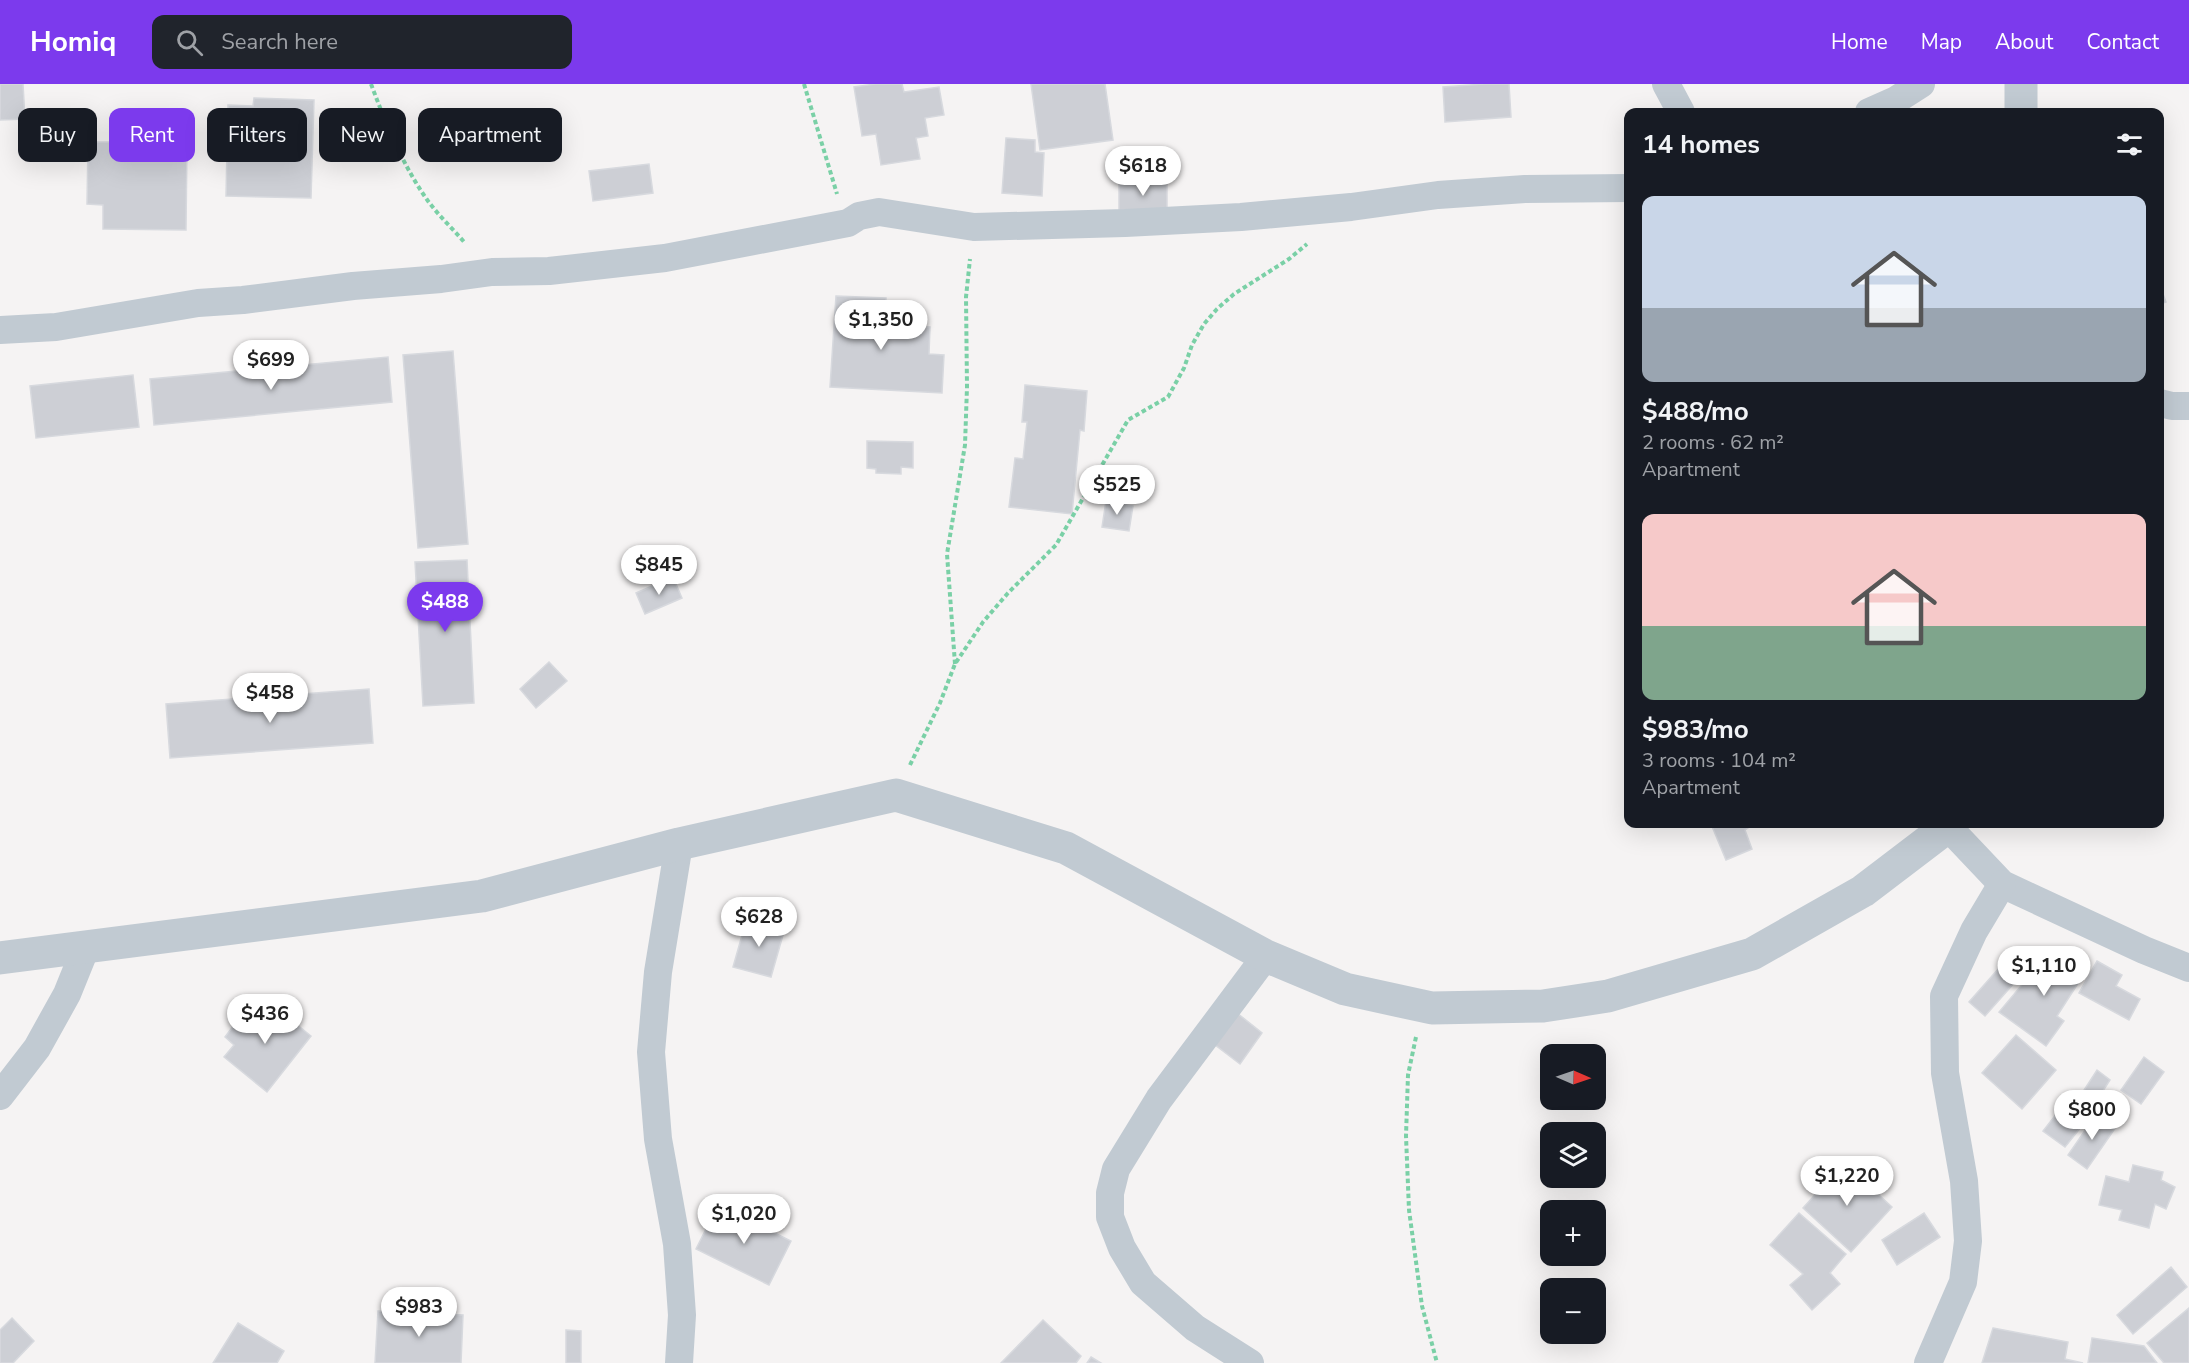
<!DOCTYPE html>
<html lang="en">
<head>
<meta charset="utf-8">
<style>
  :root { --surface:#171b24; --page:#20242c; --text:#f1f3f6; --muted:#9ea1a6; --accent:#7c3aed }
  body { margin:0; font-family:"Nunito Sans",sans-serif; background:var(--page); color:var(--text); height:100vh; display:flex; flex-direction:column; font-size:22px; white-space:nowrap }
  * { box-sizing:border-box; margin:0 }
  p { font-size:20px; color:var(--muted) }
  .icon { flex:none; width:33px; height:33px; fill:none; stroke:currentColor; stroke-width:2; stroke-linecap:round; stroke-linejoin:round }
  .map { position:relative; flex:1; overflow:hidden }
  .side { position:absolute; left:1624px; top:24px; width:540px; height:720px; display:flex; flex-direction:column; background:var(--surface); border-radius:12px; box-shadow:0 6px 24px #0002 }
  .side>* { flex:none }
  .hud { position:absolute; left:18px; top:24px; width:570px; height:54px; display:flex; gap:12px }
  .needle { width:39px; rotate:92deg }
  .fabs { position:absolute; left:1540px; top:960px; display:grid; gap:12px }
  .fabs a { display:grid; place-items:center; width:66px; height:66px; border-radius:12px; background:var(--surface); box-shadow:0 6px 24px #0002; font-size:30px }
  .price { position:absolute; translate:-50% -51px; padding:0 14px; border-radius:21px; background:#fff; color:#222; font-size:20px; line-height:39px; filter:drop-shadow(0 2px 3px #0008) }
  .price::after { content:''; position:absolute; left:50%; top:36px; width:18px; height:14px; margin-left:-9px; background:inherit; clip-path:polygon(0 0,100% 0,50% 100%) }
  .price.current { background:var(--accent); color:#fff }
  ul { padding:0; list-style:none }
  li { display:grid; align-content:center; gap:12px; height:318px; padding:0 18px }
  li span { display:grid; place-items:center; height:186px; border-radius:12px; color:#555 }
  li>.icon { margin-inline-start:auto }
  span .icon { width:108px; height:108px; fill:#fffc; stroke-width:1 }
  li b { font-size:26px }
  h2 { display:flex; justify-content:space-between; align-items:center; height:72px; padding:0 18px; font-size:26px }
  .tag { padding:0 21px; border-radius:12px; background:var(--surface); box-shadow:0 6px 24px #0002; font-size:21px; line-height:54px }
  .tag.current { background:var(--accent); color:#fff }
  header { display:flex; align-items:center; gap:36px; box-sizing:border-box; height:84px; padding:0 30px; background:var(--accent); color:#fff }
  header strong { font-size:28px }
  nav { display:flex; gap:33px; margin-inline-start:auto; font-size:21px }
  .search { width:420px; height:54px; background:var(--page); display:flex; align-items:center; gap:15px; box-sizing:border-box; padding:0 21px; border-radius:12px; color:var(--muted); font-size:22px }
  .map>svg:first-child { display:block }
  .building { fill:#cdcfd5; stroke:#d7d9de; stroke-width:1.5 }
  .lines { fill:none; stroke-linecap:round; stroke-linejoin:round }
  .path { stroke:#7ad0a6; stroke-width:4; stroke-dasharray:4.5 3; stroke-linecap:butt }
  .minor { stroke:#c1cad2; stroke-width:28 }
  .tertiary { stroke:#c1cad2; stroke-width:33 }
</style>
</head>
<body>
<header>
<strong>Homiq</strong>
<div class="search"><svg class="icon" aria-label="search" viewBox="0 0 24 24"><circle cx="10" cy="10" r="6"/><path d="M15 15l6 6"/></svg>Search here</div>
<nav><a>Home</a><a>Map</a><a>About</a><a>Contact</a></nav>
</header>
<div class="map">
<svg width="2189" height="1279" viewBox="0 0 2189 1279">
  <rect width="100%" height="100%" fill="#f5f3f3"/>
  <g class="building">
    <polygon points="0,0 23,0 25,35 0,36"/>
    <polygon points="875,0 902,0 904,8 939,3 944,31 925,34 928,52 916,54 920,75 881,81 876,50 862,52 854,3"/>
    <polygon points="1031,0 1105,0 1113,56 1040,66"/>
    <polygon points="1484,0 1509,0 1511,33 1445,38 1443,3"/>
    <polygon points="254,14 314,16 311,114 226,112 228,21 253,22"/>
    <polygon points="124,44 173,44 173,58 187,58 186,146 103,145 103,121 87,120 88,58 123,58"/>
    <polygon points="1006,54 1035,56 1035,68 1044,69 1042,112 1002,109"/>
    <polygon points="649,80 653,109 593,117 589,87"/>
    <polygon points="1119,96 1167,97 1167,129 1119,129"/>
    <polygon points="2160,202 2166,218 2160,220"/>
    <polygon points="836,212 886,214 885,241 930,243 929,270 944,271 942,309 830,303"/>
    <polygon points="453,267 468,460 418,464 403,271"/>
    <polygon points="388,273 392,318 154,341 150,295"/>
    <polygon points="133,291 139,343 36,354 30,302"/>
    <polygon points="1025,301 1087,307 1084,347 1080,346 1072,430 1009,423 1015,374 1023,375 1027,338 1022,338"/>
    <polygon points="867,357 913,358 913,384 901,383 901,390 876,389 876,385 867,384"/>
    <polygon points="1106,417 1133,422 1129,447 1102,443"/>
    <polygon points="467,476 474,619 423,622 415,478"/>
    <polygon points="673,493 682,514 645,530 636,509"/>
    <polygon points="549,578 567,597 536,624 520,605"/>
    <polygon points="369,605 373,659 170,674 166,620"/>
    <polygon points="1711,740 1754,740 1745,746 1752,765 1726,776"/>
    <polygon points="747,834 785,844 771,893 733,883"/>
    <polygon points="2052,865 2086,887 2057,932 2064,937 2046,962 1999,928"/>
    <polygon points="2007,875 2023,889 1985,932 1969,918"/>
    <polygon points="2097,877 2122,891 2116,902 2140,915 2129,936 2079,909"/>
    <polygon points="269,918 311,952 267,1008 224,973 234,961 225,953 243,929 253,938"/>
    <polygon points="1237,929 1262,949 1240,980 1214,960"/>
    <polygon points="2016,951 2056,986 2022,1025 1982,989"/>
    <polygon points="2144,973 2164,988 2141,1020 2121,1006"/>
    <polygon points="2097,986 2110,996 2089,1029 2075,1020"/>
    <polygon points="2064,1020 2085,1038 2065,1063 2043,1047"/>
    <polygon points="2097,1029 2116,1043 2087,1085 2068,1071"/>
    <polygon points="1844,1079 1892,1123 1851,1168 1803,1124"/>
    <polygon points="2133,1081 2163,1088 2161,1096 2175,1103 2166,1125 2155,1120 2149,1144 2119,1136 2122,1126 2099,1121 2106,1092 2129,1098"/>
    <polygon points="718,1121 791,1157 769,1201 696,1165"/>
    <polygon points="1799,1129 1846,1170 1830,1189 1840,1200 1812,1226 1790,1201 1803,1190 1770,1161"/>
    <polygon points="1924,1129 1940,1153 1897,1181 1882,1156"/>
    <polygon points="2171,1183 2187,1203 2133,1250 2117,1231"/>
    <polygon points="2189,1224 2189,1279 2164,1279 2147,1259"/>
    <polygon points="378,1227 463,1231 461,1279 375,1279"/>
    <polygon points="12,1234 34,1257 13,1279 0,1279 0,1246"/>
    <polygon points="1043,1236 1081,1272 1076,1279 1001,1279"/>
    <polygon points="238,1239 284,1267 277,1279 213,1279"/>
    <polygon points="1993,1244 2068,1258 2065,1275 2083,1279 1982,1279"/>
    <polygon points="566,1246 581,1247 581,1279 566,1279"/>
    <polygon points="2092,1254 2144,1262 2157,1279 2088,1279"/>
    <polygon points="1091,1273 1101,1279 1087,1279"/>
  </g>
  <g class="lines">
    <g class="path">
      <path d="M371,0c15,40 32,82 57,117 11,15 25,28 37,42"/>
      <polyline points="804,0 837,110"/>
      <polyline points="955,580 947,470 965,361 967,303 966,213 970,175"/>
      <polyline points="910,681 940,619 955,580 983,538 1008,509 1056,461 1128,336 1168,313 1184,284 1192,261 1204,240 1217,225 1234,210 1289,175 1307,160"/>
      <polyline points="1416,953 1408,991 1406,1052 1409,1126 1422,1222 1437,1279"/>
    </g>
    <g class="minor">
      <polyline points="1666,0 1681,28"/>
      <polyline points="1869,28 1896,16 1921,0"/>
      <polyline points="0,246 56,243 198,219 243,216 353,202 441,195 492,188 549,187 665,174 848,139 859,132 879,128 974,143 1125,139 1241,133 1351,123 1438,111 1525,105 1629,104"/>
      <polyline points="2160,319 2172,322 2189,322"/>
      <polyline points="1948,743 2002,800 2144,866 2189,884"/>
      <polyline points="0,1012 37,964 67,910 86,863"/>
      <polyline points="679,1279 682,1231 677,1160 658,1055 651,968 658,888 679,760"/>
      <polyline points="1250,1279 1195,1244 1143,1199 1122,1164 1110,1133 1110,1109 1116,1085 1159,1015 1266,872"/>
      <polyline points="1928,1279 1963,1198 1968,1157 1964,1097 1945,989 1944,912 1974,847 2002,800"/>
    </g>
    <g class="tertiary">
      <polyline points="2021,28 2021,0"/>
      <polyline points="0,874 482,812 679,760 896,711 1066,764 1266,872 1345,905 1432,924 1543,922 1608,912 1752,870 1863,807 1951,740"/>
    </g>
  </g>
</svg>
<div class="fabs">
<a><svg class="needle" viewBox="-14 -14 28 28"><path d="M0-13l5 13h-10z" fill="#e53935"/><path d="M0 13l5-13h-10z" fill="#9ea1a6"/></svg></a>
<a><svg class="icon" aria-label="layers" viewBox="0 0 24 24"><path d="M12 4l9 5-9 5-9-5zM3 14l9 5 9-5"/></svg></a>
<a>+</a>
<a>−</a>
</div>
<b class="price" style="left:1143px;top:113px">$618</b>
<b class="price" style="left:881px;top:267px">$1,350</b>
<b class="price" style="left:271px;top:307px">$699</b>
<b class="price" style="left:1117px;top:432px">$525</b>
<b class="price" style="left:659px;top:512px">$845</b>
<b class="price current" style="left:445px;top:549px">$488</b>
<b class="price" style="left:270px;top:640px">$458</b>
<b class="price" style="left:759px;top:864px">$628</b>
<b class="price" style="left:2044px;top:913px">$1,110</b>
<b class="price" style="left:265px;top:961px">$436</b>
<b class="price" style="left:2092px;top:1057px">$800</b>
<b class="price" style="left:1847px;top:1123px">$1,220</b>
<b class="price" style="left:744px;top:1161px">$1,020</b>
<b class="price" style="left:419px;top:1254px">$983</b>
<div class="hud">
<a class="tag">Buy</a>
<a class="tag current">Rent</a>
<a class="tag">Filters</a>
<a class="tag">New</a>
<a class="tag">Apartment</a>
</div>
<section class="side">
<h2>14 homes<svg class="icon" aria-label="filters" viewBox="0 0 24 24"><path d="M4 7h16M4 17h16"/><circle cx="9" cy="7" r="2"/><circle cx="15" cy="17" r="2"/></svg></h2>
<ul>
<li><span style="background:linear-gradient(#c9d6e8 60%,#9aa5b1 0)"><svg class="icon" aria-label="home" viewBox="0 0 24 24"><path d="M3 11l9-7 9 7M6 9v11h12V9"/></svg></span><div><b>$488/mo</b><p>2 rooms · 62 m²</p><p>Apartment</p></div></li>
<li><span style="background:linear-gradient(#f6c9c9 60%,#7fa58c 0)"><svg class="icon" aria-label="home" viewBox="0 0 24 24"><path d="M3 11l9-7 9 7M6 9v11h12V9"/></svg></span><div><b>$983/mo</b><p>3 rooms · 104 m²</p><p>Apartment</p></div></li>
</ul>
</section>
</div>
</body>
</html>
